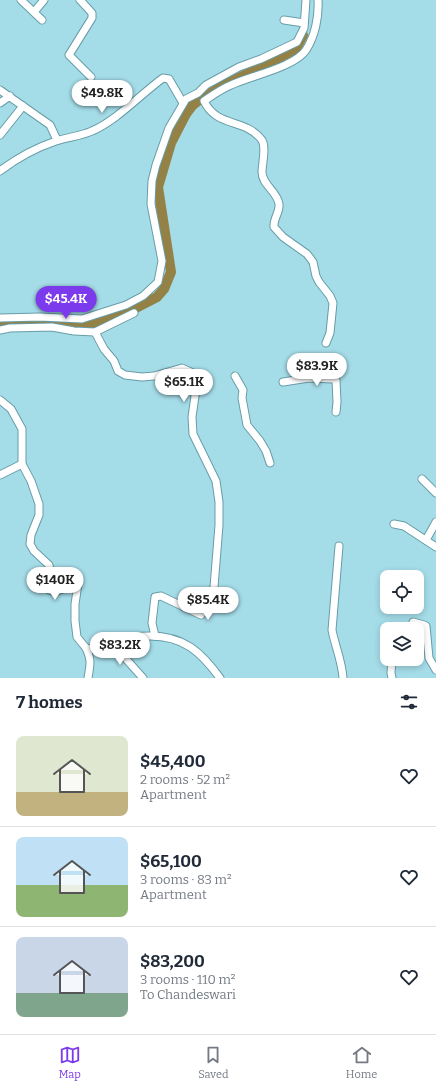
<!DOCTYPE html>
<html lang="en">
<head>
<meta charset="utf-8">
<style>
  :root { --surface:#fff; --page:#f2f2f3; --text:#1f2937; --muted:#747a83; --line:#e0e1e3; --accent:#7c3aed }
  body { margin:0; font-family:Bitter,serif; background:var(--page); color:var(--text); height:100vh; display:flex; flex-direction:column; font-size:15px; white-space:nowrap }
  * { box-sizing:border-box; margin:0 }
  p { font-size:13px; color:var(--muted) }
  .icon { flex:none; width:22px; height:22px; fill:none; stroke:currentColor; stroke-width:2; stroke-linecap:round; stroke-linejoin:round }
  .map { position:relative; height:678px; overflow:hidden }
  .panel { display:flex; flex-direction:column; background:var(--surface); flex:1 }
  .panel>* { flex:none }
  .fabs { position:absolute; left:380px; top:570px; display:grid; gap:8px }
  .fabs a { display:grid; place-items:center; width:44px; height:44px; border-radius:8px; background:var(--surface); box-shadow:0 2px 6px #0003; font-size:20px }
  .price { position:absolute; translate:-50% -34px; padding:0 9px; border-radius:14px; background:#fff; color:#222; font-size:13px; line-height:26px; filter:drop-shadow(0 1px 2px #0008) }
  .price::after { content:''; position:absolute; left:50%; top:24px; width:12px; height:9px; margin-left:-6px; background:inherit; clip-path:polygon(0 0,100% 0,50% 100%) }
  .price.current { background:var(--accent); color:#fff }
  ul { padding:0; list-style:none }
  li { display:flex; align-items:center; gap:12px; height:100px; padding:0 16px }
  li+li { border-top:1px solid var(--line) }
  li span { display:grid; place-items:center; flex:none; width:112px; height:80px; border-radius:8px; color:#555 }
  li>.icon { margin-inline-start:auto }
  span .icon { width:48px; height:48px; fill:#fffc; stroke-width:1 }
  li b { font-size:17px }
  h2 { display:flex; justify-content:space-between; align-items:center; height:48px; padding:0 16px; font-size:17px }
  .tab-bar { display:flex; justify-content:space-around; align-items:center; height:56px; border-top:1px solid var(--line); background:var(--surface); font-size:11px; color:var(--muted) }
  .tab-bar a { display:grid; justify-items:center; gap:2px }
  .tab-bar .current { color:var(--accent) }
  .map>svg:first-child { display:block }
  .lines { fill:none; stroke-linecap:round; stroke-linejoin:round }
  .river { stroke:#948145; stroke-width:10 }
  .minor-casing { stroke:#679da8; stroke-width:9 }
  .minor { stroke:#fff; stroke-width:7 }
</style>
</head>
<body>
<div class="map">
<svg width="436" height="678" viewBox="0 0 436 678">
  <rect width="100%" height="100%" fill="#a4dce8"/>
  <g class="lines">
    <polyline class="river" points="0,327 19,322 56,322 87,325 106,321 128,312 157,297 164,289 171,272 158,187 171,143 186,114 192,106 209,92 253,71 296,49 303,35"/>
    <defs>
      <g id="minor">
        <polyline points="21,0 42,20"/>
        <polyline points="80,0 92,13 92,18 69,55 91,77"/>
        <path d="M318,0c1,17 -3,36 -12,50 -11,17 -56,26 -75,35 -10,4 -18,10 -27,16 13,27 40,17 57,38 6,6 1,25 1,33 0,13 15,19 17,32 1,8 -6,15 -5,23l9,10 24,17 6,8 3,14 3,6 11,14 3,7 -3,30 -4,10"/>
        <polyline points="34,12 44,0"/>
        <polyline points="284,20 304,23"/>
        <polyline points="0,90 50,125 57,140"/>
        <polyline points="0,103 10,96"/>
        <polyline points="0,135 23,106"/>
        <path d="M0,171c17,-13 35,-23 56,-30 12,-4 25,-5 36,-10 24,-10 49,-37 71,-53l6,1 14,24"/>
        <polyline points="0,318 40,317 82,319 126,305 143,296 158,282 162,261 151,204 152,181 156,165 169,128 186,99 198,93 206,85 239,67 261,59 297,42 304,28 306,0"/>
        <polyline points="0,330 10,328 52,327 74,331 95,332 134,313"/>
        <polyline points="95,332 104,349 114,361 118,371 125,375 142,377 154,376 182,368 193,373 196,389 192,417 193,434 216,481 219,502 219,525 214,587 201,615 161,596 155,597 152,623 155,636"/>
        <polyline points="235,376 243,390 242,398 247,425 260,441 266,451 270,463"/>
        <polyline points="283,382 309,378 333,379 336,380 337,402 336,412"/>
        <path d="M0,400l11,9 11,20v35l9,17 8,23v11l-8,20 -1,9 4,7 15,14 1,6 -3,14 2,5 6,2 7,-3 5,-10 5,-2 4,2 2,5 -3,20v17l2,16 9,11c5,1 12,3 18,2 11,-1 20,-12 31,-13 4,-1 10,-1 15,-1 34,0 51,16 70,42"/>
        <polyline points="0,475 22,464"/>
        <polyline points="422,479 436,493"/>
        <polyline points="394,524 404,526 436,547"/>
        <polyline points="426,540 436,522"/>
        <path d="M339,546l-7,84c3,16 10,31 11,48"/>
        <polyline points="413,622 424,625 426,626 429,658 436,670"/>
        <polyline points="123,641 127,647 124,652 126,659 143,678"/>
        <path d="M86,648c6,13 4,17 2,30"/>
        <polyline points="392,659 391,673 392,678"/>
      </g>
    </defs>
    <use href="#minor" class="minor-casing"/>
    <use href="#minor" class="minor"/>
  </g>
</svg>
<div class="fabs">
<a><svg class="icon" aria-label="locate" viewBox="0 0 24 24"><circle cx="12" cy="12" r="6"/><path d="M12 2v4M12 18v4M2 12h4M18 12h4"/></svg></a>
<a><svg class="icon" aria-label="layers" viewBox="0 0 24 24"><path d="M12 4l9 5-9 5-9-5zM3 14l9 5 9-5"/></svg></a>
</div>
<b class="price" style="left:102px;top:114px">$49.8K</b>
<b class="price current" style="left:66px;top:320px">$45.4K</b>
<b class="price" style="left:317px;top:387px">$83.9K</b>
<b class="price" style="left:184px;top:403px">$65.1K</b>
<b class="price" style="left:55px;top:601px">$140K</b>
<b class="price" style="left:208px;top:621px">$85.4K</b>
<b class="price" style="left:120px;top:666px">$83.2K</b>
</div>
<section class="panel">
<h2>7 homes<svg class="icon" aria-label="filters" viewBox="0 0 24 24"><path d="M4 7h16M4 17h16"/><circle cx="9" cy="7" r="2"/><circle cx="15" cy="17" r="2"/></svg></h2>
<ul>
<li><span style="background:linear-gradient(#dfe7d0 70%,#c2b280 0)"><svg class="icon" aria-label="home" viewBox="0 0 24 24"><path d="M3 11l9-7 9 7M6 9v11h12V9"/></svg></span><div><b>$45,400</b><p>2 rooms · 52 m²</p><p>Apartment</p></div><svg class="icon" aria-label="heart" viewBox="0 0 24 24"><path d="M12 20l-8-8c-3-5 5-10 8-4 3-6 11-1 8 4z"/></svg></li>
<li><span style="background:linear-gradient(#bfe0f5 60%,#8fb573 0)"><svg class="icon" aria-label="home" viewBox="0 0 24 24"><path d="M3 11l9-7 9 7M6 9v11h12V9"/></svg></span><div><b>$65,100</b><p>3 rooms · 83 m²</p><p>Apartment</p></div><svg class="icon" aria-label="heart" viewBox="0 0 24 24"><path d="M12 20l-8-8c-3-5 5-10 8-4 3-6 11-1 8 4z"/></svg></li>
<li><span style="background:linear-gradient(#c9d6e8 70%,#7fa58c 0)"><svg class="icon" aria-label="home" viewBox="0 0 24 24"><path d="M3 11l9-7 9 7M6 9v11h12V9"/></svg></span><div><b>$83,200</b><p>3 rooms · 110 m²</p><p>To Chandeswari</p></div><svg class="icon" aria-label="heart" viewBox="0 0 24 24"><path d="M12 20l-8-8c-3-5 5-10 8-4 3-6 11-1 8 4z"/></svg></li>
</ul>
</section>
<nav class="tab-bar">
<a class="current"><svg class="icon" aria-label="map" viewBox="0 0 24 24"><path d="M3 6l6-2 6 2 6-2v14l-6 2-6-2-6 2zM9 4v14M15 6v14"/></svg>Map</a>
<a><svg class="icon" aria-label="saved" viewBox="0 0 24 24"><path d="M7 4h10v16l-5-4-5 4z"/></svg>Saved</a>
<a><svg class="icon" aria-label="home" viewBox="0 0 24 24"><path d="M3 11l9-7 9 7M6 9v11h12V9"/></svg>Home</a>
</nav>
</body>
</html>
